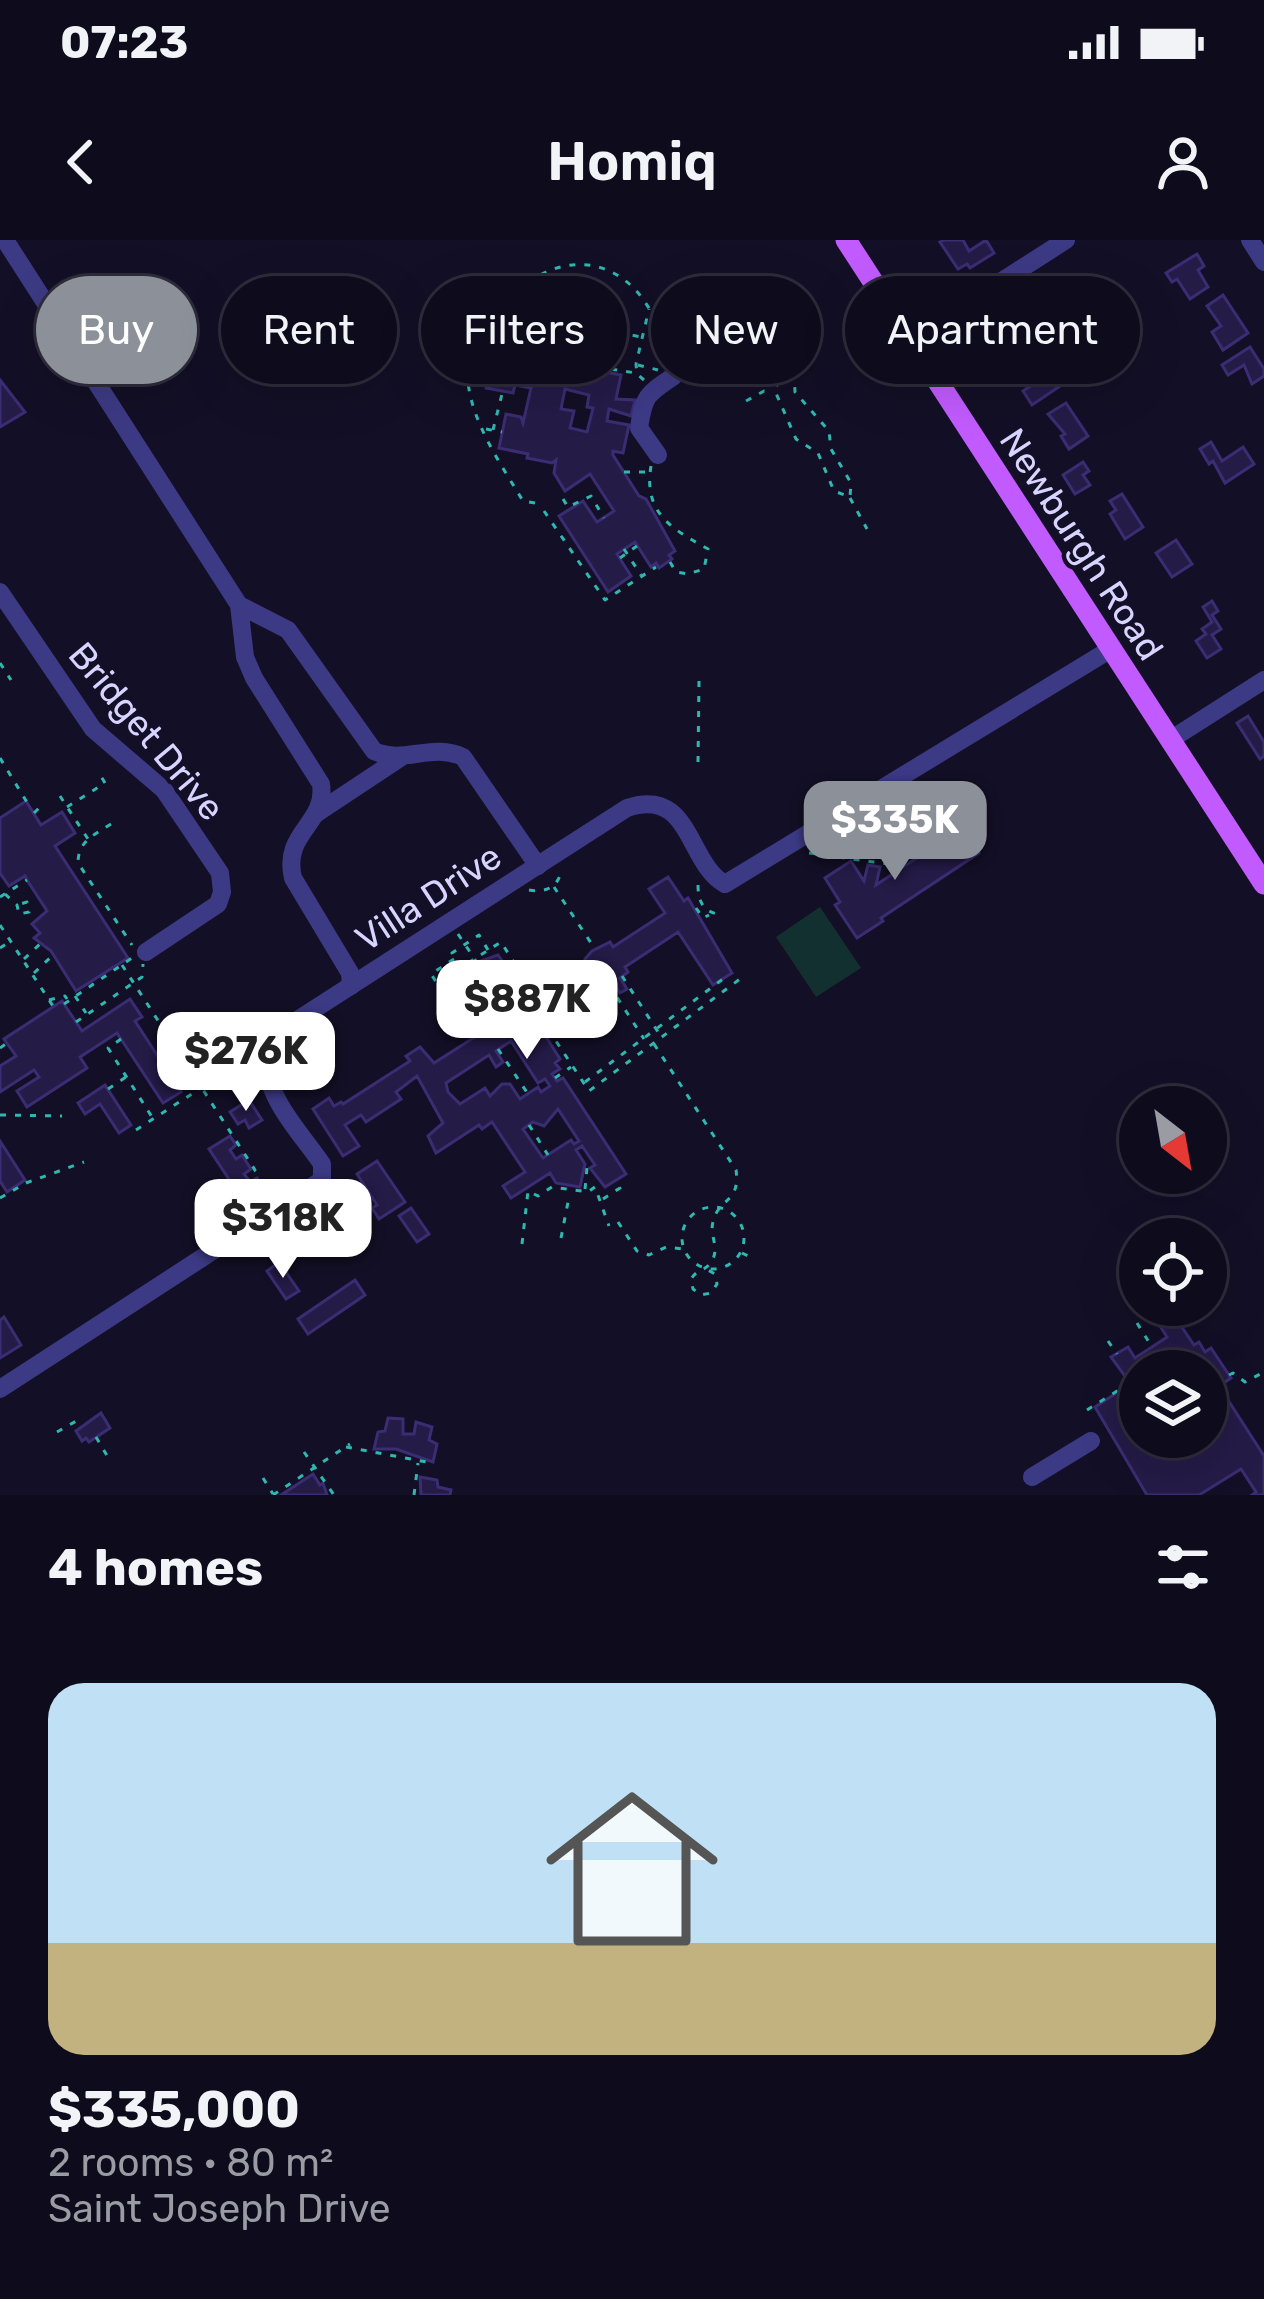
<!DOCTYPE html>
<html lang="en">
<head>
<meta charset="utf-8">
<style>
  :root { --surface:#0e0b1c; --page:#171425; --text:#f1f3f6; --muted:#9b9ba3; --line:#2e2b3b; --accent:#8c9099 }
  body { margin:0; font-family:Rubik,sans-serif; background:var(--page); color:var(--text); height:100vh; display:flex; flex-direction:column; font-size:45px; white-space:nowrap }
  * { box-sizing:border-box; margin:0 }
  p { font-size:39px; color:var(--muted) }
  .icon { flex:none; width:66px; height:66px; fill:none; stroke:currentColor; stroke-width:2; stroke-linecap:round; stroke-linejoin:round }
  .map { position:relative; height:1255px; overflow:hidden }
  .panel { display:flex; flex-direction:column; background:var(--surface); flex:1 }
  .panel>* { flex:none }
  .banner { position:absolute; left:36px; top:36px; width:1194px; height:108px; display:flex; gap:24px }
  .needle { width:78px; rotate:149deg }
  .fabs { position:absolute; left:1119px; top:846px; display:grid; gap:24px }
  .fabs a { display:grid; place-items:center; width:108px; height:108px; border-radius:50%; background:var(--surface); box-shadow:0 12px 48px #0002,0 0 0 3px var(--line); font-size:60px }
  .price { position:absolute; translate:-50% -102px; padding:0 27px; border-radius:24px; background:#fff; color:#222; font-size:39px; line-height:78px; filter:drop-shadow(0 3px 6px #0008) }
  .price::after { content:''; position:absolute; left:50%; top:72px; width:36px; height:27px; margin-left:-18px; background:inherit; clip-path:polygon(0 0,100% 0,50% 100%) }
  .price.active { background:var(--accent); color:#fff }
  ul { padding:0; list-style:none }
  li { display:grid; align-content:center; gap:24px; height:636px; padding:0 48px }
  li span { display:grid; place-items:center; height:372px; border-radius:36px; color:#555 }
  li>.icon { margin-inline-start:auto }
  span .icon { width:216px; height:216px; fill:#fffc; stroke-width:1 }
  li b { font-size:51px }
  h2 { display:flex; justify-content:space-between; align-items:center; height:144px; padding:0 48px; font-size:51px }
  .pill { padding:0 42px; border-radius:54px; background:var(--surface); box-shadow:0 12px 48px #0002,0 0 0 3px var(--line); font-size:42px; line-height:108px }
  .pill.active { background:var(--accent); color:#fff }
  .status { display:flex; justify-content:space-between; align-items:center; height:84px; padding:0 60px; background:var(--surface); direction:ltr }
  .status svg { height:33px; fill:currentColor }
  header { display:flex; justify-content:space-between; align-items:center; height:156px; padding:0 48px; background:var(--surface); font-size:54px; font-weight:600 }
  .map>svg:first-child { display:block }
  .green { fill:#12302f }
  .building { fill:#241b47; stroke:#3b2d73; stroke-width:3; fill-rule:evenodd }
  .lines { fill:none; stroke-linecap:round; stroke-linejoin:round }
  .path { stroke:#2fb8b0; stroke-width:3; stroke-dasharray:6 9; stroke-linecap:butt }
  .minor { stroke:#3d3a85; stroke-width:18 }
  .major { stroke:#c25bff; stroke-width:21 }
  .labels { text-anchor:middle; stroke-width:9; stroke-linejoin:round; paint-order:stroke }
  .street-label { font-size:36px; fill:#d9d4ff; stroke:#130f26 }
</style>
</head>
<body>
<div class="status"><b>07:23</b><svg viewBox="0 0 49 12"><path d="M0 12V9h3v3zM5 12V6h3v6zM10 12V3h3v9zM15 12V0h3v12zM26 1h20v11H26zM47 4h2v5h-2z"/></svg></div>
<header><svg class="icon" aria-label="back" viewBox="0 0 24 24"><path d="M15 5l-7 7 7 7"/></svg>Homiq<svg class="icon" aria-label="person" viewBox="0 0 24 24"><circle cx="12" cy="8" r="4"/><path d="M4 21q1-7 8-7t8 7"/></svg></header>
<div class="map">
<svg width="1264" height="1255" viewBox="0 0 1264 1255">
  <rect width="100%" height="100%" fill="#130f26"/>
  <polygon class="green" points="820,667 861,728 816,757 776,697"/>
  <g class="building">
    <polygon points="944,0 963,0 969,11 986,0 994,13 970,28 967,24 958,29 940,2"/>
    <polygon points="1197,14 1204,26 1198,30 1208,47 1190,59 1177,39 1172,42 1166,33"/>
    <polygon points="1223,55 1248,93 1223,110 1212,92 1221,86 1207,66"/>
    <path d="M540,58l55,6 -1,5 28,5 -6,29 -18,-4 -5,27 -8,-1 -2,13 9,2 2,-10 27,5 -5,24 19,1 -4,16 -22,-7 -2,12 22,4 -6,28 -10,-2v4l26,41 7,3 29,52 -6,4 3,4 -13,9 -3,-5 -5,4 -16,-25 -18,12 14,22 -23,16 -49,-76 24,-15 14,21 17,-11 -24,-37 -25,17 -11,-18 2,-13 -4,3 -25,-5 1,-4 -29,-6 7,-34 15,3 2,6 8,-35 -16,-3 -2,8 -27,-5 3,-44 6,1 4,-20 27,6 -2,9 26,5 3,-16 -18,-4zM565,149l24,6 -2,12 6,1 -6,24 -17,-4 4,-17 -13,-2z"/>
    <polygon points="1029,60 1036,71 1024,79 1037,99 1030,104 1035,111 1017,122 1000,93 1013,85 1007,74"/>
    <polygon points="1250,107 1264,129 1264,136 1252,144 1244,125 1228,135 1222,125"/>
    <polygon points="1046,118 1063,144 1032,165 1023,151 1038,141 1030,129"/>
    <polygon points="0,140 25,172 0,187"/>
    <polygon points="1066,163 1088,196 1069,209 1061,196 1065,194 1048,174"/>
    <polygon points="1211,202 1222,221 1243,207 1254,224 1225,243 1213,221 1209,224 1200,209"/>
    <polygon points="1083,222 1089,231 1083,235 1090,245 1075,254 1063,235"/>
    <polygon points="1122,254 1143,287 1125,299 1110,274 1116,270 1110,261"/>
    <polygon points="1176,300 1192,324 1172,337 1156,313"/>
    <polygon points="1212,361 1218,371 1212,375 1221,389 1212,395 1221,409 1207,418 1196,401 1206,394 1202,389 1212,382 1203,367"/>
    <polygon points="1248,476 1264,502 1264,516 1260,519 1237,483"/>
    <polygon points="26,561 41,585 62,572 75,593 55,606 128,718 76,751 51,711 34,698 40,693 32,684 47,671 27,640 25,636 9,646 0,633 0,578"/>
    <polygon points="962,588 979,613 881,678 883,681 857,698 835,665 840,662 825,638 851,621 864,641 868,625 880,627 876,645"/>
    <path d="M668,637l16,24 4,-3 44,75 -19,12 -35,-53 -53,35 3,5 -8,6 7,11 -7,4 -7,-11 -9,6 -3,-5 -40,25 6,9 -24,15 17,27 -5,4 5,6 -8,5 5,7 6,-3 63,96 -21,13 -15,-19 5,-3 -13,-19 -6,4 9,14 -5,23 -24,-4 -6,-10 -39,25 -8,-12 22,-14 -33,-50 -10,7 -3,-4 -43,28 -8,-17 15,-13 -26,-47 -21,16 5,7 -35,23 -5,-7 -16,10 14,21 -16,10 -30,-47 16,-11 5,8 7,-4 2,2 67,-43 -4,-5 14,-9 14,16 66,-42 -26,-40 -9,5 -4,-7 8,-6 3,-9 26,-9 5,7 -8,5 26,40 67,-44 -3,-4 7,-8 18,-9 3,5 52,-34 -16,-24zM511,801l27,42 7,-4 5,7 -9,6 -3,-5 -18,12 -10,-15h-8l-12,12 -5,-8 -25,16 -12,-12 -2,-9 43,-28 7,12 7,-5 -7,-11zM558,869l21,32 -5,3 -3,-4 -28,18 -20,-29 10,-7 11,4z"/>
    <polygon points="130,759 142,777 135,781 181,852 163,863 117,793 80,817 87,828 27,867 17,851 39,837 34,830 0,852 0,826 16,816 4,799 62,761 82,791"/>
    <polygon points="105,845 131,885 119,893 100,864 85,874 78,863"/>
    <polygon points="249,860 262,880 249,888 245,880 238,884 230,872"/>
    <polygon points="230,896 236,905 230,910 236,919 242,915 251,929 244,934 250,942 257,938 262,946 242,959 209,909"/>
    <polygon points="0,901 25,940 7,952 0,941"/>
    <polygon points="377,921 405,962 379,979 372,968 377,965 357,934"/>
    <polygon points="411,968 429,994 417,1002 399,976"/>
    <polygon points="279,1022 299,1051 286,1059 267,1031"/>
    <polygon points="355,1040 365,1055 308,1094 298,1079"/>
    <polygon points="4,1077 21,1105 0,1118 0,1080"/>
    <polygon points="1175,1077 1194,1105 1199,1102 1205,1112 1211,1108 1231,1138 1219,1146 1264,1216 1264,1255 1252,1255 1256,1252 1241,1229 1199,1255 1147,1255 1095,1167 1121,1150 1135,1172 1140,1169 1140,1197 1169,1197 1181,1216 1210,1197 1206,1192 1206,1131 1181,1131 1171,1116 1148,1131 1140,1131 1140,1157 1111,1117 1128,1107 1135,1118 1152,1107 1167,1097 1160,1086"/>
    <polygon points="101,1173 110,1188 89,1202 86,1198 82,1201 76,1191"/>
    <polygon points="388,1178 403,1179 403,1194 414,1194 416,1182 432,1187 429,1200 437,1204 433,1222 396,1209 374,1209 378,1192 385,1191"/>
    <polygon points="313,1234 320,1245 323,1243 327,1255 281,1255"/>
    <polygon points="420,1237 437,1240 438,1247 451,1250 450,1255 421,1255"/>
  </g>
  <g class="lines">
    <g class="path">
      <polyline points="509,61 516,71 537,74"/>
      <polyline points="515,88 518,73"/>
      <polyline points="618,92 641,97"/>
      <polygon points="784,121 794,132 795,152 829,191 831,209 851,243 850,257 834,251 818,213 796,199 775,151"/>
      <polyline points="638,125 658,130"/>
      <polyline points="685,131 717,137 732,128 743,129 756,138 777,144"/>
      <polyline points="587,139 597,127 636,133"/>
      <polyline points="644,140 637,134 636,124 649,69"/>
      <polyline points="746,161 764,151 773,152"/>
      <polyline points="486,189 502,192"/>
      <polyline points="493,190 502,154"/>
      <path d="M651,226c-8,47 21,63 57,83l-4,20 -16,5 -12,-2 -6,-10"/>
      <polyline points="624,232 648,232"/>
      <polyline points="850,258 867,289"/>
      <polyline points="563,259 568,267 591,256 604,278"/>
      <path d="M535,263l-12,-2c-35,-58 -84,-124 -35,-190 21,-4 28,-21 44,-31 40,-27 86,-18 113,22 12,19 25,35 23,59"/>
      <polyline points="544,271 605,360 656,327"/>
      <polyline points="624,309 641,335"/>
      <polyline points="620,318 637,306"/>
      <polyline points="0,423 11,440"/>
      <polyline points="0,518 28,564"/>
      <polyline points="698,522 699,441"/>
      <polyline points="60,556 88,599"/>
      <polyline points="67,567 105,543 99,533"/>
      <polyline points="34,573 43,564"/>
      <path d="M111,584c-17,11 -33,17 -33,39l54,82"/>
      <polyline points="809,613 888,624 937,593 950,580 961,589"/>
      <path d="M698,645c0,18 6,28 25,30"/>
      <polyline points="554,647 595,709"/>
      <path d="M529,650c18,3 29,-3 33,-21"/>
      <polyline points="5,654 17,665 19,674 29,672 27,662 17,665"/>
      <polyline points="0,657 27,640"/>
      <polyline points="696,668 703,678 709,675"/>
      <polyline points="0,685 53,766"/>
      <polyline points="458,694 476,721"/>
      <polyline points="0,708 9,702"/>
      <path d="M488,710l-9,-15 -27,18 9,14c14,-8 27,-17 40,-25l35,55"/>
      <polyline points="24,719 41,703"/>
      <polyline points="454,719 431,734 473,798"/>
      <polyline points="122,725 255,930 246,936"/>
      <polyline points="34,733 53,715"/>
      <polyline points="622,736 660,795"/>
      <polyline points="609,745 644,799"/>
      <polyline points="75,756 86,773"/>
      <polyline points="49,760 65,756 67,759"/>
      <polyline points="64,764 132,718"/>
      <polyline points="76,782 142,737 143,724"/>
      <polyline points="548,789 589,851 744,736"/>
      <polyline points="121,799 108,808 152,877"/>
      <path d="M654,804l82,126c5,33 -18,28 -23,52 -4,14 7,24 -1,39 -7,11 -14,7 -21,18l2,10 8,6 10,-2 6,-9 -2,-10 -9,-5"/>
      <polyline points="0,808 7,803"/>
      <polyline points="498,809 528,854"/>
      <polyline points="555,838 571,827"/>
      <polyline points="585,842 723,739"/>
      <polyline points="108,849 126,837"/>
      <polyline points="0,875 62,876"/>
      <polyline points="529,885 548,915"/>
      <polyline points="136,890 252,815"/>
      <polyline points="585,949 587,928 593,923"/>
      <polyline points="0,958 26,943 84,922"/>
      <polyline points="603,959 620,948 615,940"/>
      <circle cx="713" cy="998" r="31"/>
      <polyline points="618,982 637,1011 649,1015 666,1007 683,1009"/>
      <polyline points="561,998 568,962"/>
      <polyline points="522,1004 528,951 538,956 552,947 588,952 595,947 609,986"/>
      <polyline points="742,1013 752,1018"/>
      <polyline points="1160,1068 1168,1082"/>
      <polyline points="1137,1083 1152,1107"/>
      <polyline points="1108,1101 1117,1114"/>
      <polyline points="1229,1135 1233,1133 1245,1142 1264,1132"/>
      <polyline points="1087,1170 1122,1148 1134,1168 1140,1164"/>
      <polyline points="57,1192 78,1180 81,1185"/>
      <polyline points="96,1197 109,1219"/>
      <polyline points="1190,1197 1195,1206"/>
      <polyline points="1171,1199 1174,1197"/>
      <polyline points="346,1207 427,1222"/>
      <polyline points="304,1212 334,1255"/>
      <polyline points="263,1238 273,1254"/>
      <polyline points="273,1255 350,1204"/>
      <polyline points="414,1255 418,1223"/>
    </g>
    <g class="minor">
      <path d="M5,0l234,365 6,52 9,21 67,106c6,40 -39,48 -28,94l57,95 1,13"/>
      <polyline points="1250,0 1264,22"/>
      <polyline points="910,100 1066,0"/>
      <path d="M658,215l-19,-27c5,-33 8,-34 35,-52"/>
      <polyline points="0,352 93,489 164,550 220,633 222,652 218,664 146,712"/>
      <path d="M239,365l49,25 86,121c30,14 58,-9 89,6l75,109"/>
      <polyline points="1170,500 1264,440"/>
      <polyline points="317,573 403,516"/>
      <path d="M0,1149l322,-209v-16c-25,-37 -82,-92 -40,-134l345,-222c64,-22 60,55 98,76l386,-235"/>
      <polyline points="1032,1237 1091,1201"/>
    </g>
    <polyline class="major" points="846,0 1264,644"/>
  </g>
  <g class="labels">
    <g class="street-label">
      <text transform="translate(1082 304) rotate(57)" y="13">Newburgh Road</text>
      <text transform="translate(147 491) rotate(50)" y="13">Bridget Drive</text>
      <text transform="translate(428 657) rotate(-33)" y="13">Villa Drive</text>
    </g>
  </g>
</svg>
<div class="fabs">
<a><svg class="needle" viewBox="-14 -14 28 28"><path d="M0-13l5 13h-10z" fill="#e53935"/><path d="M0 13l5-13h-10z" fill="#9b9ba3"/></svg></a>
<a><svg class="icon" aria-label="locate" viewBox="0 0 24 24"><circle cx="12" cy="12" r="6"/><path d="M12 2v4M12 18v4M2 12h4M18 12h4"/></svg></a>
<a><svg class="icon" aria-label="layers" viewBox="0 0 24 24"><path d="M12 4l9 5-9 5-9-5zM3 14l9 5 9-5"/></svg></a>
</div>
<b class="price active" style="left:895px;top:643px">$335K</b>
<b class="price" style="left:527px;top:822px">$887K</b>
<b class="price" style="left:246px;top:874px">$276K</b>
<b class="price" style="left:283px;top:1041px">$318K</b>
<div class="banner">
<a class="pill active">Buy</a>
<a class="pill">Rent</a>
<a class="pill">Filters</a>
<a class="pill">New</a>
<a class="pill">Apartment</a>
</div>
</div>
<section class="panel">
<h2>4 homes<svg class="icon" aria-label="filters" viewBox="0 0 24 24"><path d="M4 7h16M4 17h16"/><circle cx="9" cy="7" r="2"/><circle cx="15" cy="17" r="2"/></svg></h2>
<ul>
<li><span style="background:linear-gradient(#bfe0f5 70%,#c2b280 0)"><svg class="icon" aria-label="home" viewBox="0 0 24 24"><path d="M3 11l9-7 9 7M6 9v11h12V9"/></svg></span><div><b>$335,000</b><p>2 rooms · 80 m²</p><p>Saint Joseph Drive</p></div></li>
</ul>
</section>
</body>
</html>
